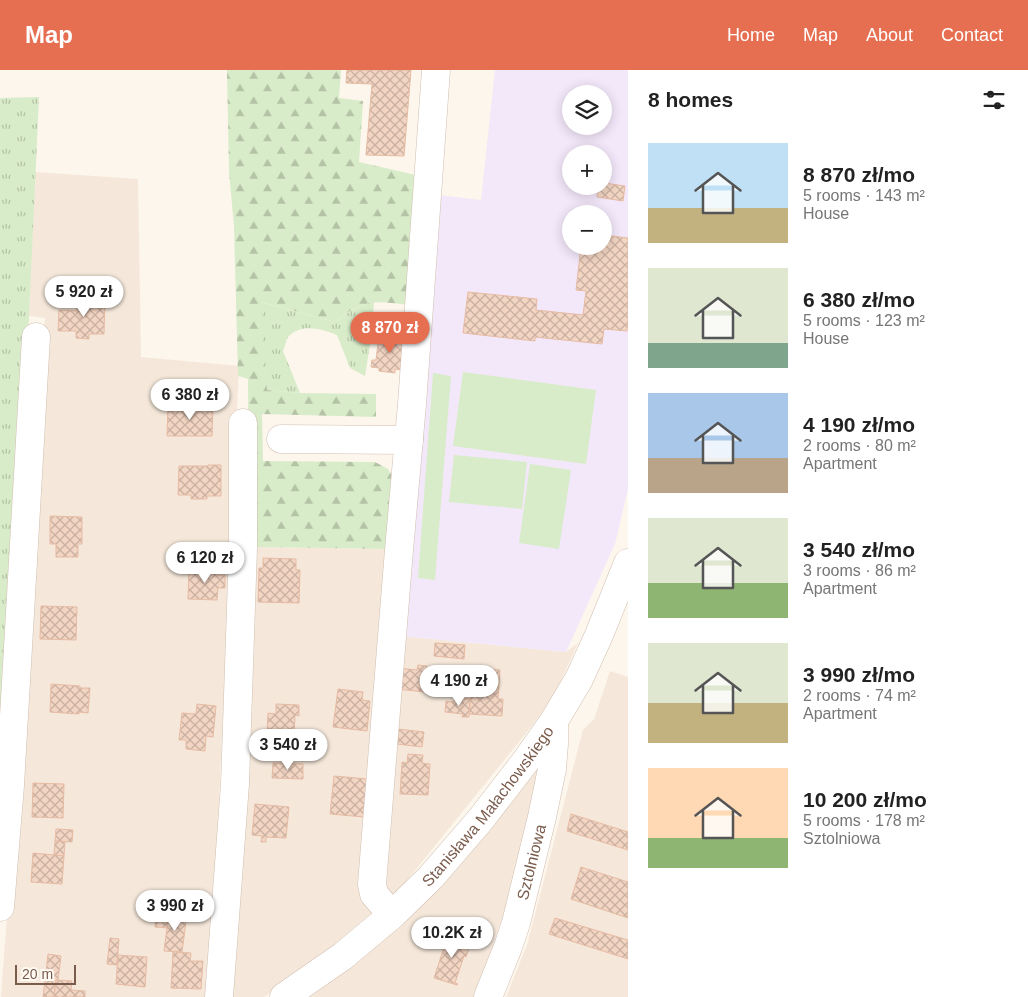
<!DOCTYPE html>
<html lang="en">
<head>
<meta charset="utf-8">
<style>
  :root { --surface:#fff; --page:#f2f2f2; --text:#222; --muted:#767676; --accent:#e76f51 }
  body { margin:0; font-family:Arial,sans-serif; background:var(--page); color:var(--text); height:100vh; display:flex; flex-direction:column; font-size:19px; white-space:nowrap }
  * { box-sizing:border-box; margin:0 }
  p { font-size:16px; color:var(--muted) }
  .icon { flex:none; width:28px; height:28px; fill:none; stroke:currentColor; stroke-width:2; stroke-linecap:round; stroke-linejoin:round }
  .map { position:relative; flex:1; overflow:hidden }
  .drawer { display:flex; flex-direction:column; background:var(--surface); width:400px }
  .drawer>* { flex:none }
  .buttons { position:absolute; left:562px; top:15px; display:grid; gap:10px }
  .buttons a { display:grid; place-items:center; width:50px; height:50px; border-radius:50%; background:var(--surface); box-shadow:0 2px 12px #0003; font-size:25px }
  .scale { position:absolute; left:15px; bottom:12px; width:61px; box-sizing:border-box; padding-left:5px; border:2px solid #7a5c4d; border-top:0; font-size:14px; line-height:18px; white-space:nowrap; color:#7a5c4d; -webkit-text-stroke:4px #fffaf3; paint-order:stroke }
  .price { position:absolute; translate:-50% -42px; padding:0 11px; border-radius:18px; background:#fff; color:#222; font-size:16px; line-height:32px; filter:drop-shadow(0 1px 2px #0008) }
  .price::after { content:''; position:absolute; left:50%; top:30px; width:15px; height:11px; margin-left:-8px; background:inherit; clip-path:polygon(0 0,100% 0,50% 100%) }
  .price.active { background:var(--accent); color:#fff }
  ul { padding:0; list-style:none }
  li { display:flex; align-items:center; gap:15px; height:125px; padding:0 20px }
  li span { display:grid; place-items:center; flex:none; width:140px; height:100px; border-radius:0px; color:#555 }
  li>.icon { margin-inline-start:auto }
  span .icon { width:60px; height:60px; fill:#fffc; stroke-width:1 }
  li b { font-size:21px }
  h2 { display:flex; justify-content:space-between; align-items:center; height:60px; padding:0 20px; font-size:21px }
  header { display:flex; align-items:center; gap:30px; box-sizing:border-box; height:70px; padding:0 25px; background:var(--accent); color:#fff }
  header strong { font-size:24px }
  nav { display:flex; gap:28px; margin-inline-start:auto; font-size:18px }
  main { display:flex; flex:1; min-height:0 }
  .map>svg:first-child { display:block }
  .residential { fill:#f5e8da }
  .education { fill:#f3e8fa; fill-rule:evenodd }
  .grass { fill:url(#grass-tufts) }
  .forest { fill:url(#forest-firs) }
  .green { fill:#d8ecc9 }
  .building { fill:url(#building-cross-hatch); stroke:#e6bba3 }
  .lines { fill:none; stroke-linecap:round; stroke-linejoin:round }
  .minor-casing { stroke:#d1beb0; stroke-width:29 }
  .minor { stroke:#fff; stroke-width:28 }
  .labels { text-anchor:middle; stroke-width:5; stroke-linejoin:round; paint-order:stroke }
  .street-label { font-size:16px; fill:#7a5c4d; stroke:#fffaf3 }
</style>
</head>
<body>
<header>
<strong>Map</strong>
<nav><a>Home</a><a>Map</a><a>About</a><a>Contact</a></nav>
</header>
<main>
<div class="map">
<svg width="628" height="927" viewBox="0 0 628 927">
  <defs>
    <pattern id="grass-tufts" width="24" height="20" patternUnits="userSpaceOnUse" patternTransform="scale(1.25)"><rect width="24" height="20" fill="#d8ecc9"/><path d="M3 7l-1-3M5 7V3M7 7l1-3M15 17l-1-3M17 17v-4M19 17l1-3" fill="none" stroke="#b4c2a5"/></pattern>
    <pattern id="forest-firs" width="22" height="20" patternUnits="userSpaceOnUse" patternTransform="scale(1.25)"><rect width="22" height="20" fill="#d8ecc9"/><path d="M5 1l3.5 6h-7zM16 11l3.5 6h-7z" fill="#b4c2a5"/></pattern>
    <pattern id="building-cross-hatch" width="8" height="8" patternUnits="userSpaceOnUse" patternTransform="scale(1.25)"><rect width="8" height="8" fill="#f3d5c3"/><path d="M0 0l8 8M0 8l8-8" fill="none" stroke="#cab0a1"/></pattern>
  </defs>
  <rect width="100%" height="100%" fill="#fdf6ec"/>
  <g class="residential">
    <polygon points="35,102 138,109 141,287 239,296 210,927 1,927 21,652 45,248 29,246"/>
    <polygon points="249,477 393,479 400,566 566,582 578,573 552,631 400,819 298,905 264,927 227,927"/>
    <polygon points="610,601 628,607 628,927 506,927 527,875 583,660 594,649"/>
    <polygon points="544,680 516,810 474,927 309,927 319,919"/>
  </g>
  <path class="education" d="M495,0h133v419l-13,55 -49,108 -166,-16 38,-441 43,5zM571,24h33v32h-33zM571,84h33v32h-33zM571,144h33v32h-33z"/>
  <g class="grass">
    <polygon points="39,27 27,292 0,750 0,28"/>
    <path d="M260,232l75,20c12,-9 24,-18 39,-20l-2,30 -7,44 -15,-8 -13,-33c-15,-6 -35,-12 -48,1 -3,3 -4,11 -6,15l17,42 -33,-3z"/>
  </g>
  <path class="forest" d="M227,0h114l-2,28 24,3 -4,61 61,14 -10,129c-12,-1 -29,-4 -40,-2 -13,2 -25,11 -35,19l-74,-20 6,88 33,3 76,1v23l-114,-3 1,47 112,1 13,7 9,15 -4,65 -144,-2 -1,-168 -10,-3 -4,-150 -5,-54z"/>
  <g class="green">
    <polygon points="463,302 596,320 586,394 453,376"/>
    <polygon points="433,303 451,306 435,510 418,508"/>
    <polygon points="454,385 527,392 522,439 449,432"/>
    <polygon points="530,394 571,400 559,479 519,473"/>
  </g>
  <g class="building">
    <polygon points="347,0 411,0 404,86 366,85 372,14 346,13"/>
    <polygon points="604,113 625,116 623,131 597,127 598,116 604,116"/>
    <polygon points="604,165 628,168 628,249 627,261 604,259 602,274 535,267 535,271 463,263 468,222 537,229 536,240 583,245 586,221 576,220 581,176 604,176"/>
    <polygon points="77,228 105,229 104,264 89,264 89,269 76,268 76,261 58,261 59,240 77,241"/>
    <polygon points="379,265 405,268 402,300 395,299 395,303 379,301 379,298 371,297 372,290 376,290"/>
    <polygon points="168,335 213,336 212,366 167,366"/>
    <polygon points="208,395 221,395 221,426 207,426 207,429 191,429 191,425 178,425 179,396 208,396"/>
    <polygon points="50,446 82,447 82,474 78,474 78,487 56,487 56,474 50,474"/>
    <polygon points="263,488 296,489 296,500 300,500 299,533 258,532 259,498 263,498"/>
    <polygon points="189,499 218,499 218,505 225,505 225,518 218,518 217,530 188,529"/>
    <polygon points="41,536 77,537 76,570 40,569"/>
    <polygon points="435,573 465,575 464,589 434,586"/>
    <polygon points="418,595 427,596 425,622 396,619 398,598 417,600"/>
    <polygon points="473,598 500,600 498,629 503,629 502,646 469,644"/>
    <polygon points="51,614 80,616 80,618 90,618 88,643 79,642 79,644 50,642"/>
    <polygon points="338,619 363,622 362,630 370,631 367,661 333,657"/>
    <polygon points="455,628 470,629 469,647 462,647 463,644 445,642 446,631 454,632"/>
    <polygon points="197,634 216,636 213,667 206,666 205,681 186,679 186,670 179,670 182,643 196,644"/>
    <polygon points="276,634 299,635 299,646 295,645 294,668 267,667 268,643 276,644"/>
    <polygon points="398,659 424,662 422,677 397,674"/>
    <polygon points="408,684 423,685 422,693 430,694 428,725 400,724 402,692 407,693"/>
    <polygon points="273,693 303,694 303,709 272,708"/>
    <polygon points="334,706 368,709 364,747 330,744"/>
    <polygon points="33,713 64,714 63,748 32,747"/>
    <polygon points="255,734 289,737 286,768 266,767 266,772 261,772 262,766 252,765"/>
    <polygon points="571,744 628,762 628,780 567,761"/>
    <polygon points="56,759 73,760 72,772 55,771"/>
    <polygon points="55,771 65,772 64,786 54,785"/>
    <polygon points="33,783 64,786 62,814 31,812"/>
    <polygon points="581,797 628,812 628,848 571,829"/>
    <polygon points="157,835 169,837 167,858 155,857"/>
    <polygon points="169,842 187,844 182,882 164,881"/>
    <polygon points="555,848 628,870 628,889 549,864"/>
    <polygon points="448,865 471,872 466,887 464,886 455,913 458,914 457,915 434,908"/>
    <polygon points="110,868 119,869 117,895 107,894"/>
    <polygon points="173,882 191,883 190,891 203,891 201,919 171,918"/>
    <polygon points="48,884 61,886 58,910 56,910 54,927 43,927"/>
    <polygon points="118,885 147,887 145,917 116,914"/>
    <polygon points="56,910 72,911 71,920 85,921 85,927 54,927"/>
  </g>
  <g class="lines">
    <defs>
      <g id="minor">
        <polyline points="281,369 409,370"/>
        <polyline points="0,837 10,715 36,267"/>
        <polyline points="392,845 374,824 372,814 399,480 412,334 436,0"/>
        <polyline points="219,927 235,714 243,478 243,353"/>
        <path id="s1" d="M284,927l59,-41 49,-41 39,-38 50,-58 44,-57 29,-41 25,-42 20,-44 29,-72"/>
        <path id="s2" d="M488,927l20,-50 8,-24 26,-106 10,-48 2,-25v-23"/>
      </g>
    </defs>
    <use href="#minor" class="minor-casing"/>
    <use href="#minor" class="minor"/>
  </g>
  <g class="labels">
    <g class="street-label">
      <text dy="6" stroke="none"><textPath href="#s1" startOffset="281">Stanisława Małachowskiego</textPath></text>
      <text dy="6" stroke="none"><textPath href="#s2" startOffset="142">Sztolniowa</textPath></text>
    </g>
  </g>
</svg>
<div class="buttons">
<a><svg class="icon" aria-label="layers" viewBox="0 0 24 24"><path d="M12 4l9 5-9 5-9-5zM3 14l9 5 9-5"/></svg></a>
<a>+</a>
<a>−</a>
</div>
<div class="scale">20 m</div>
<b class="price" style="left:84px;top:248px">5 920 zł</b>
<b class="price active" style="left:390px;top:284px">8 870 zł</b>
<b class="price" style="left:190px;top:351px">6 380 zł</b>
<b class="price" style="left:205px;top:514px">6 120 zł</b>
<b class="price" style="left:459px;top:637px">4 190 zł</b>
<b class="price" style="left:288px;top:701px">3 540 zł</b>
<b class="price" style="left:175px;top:862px">3 990 zł</b>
<b class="price" style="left:452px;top:889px">10.2K zł</b>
</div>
<section class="drawer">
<h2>8 homes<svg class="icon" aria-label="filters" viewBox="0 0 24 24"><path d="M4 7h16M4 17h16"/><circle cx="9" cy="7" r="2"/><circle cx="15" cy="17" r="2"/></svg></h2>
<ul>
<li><span style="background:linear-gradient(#bfe0f5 65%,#c2b280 0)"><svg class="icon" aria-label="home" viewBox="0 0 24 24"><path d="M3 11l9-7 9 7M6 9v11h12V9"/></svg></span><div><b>8 870 zł/mo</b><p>5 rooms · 143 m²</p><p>House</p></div></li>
<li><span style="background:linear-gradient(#dfe7d0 75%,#7fa58c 0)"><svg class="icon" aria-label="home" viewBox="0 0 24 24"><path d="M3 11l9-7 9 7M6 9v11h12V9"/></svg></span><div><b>6 380 zł/mo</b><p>5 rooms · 123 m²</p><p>House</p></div></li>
<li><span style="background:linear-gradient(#a9c7e8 65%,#b9a48a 0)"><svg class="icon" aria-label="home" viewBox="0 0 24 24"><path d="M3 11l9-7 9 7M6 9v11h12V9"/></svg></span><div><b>4 190 zł/mo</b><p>2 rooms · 80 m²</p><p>Apartment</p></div></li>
<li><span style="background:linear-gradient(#dfe7d0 65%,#8fb573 0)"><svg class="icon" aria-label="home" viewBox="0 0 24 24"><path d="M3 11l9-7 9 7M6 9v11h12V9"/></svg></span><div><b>3 540 zł/mo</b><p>3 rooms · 86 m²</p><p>Apartment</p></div></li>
<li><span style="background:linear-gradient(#dfe7d0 60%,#c2b280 0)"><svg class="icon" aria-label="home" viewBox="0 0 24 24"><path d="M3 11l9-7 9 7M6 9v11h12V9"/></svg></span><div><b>3 990 zł/mo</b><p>2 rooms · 74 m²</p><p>Apartment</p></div></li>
<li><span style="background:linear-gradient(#ffd9b3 70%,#8fb573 0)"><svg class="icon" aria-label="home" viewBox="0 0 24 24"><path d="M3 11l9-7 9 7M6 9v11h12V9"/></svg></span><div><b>10 200 zł/mo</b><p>5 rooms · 178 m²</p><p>Sztolniowa</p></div></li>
</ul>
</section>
</main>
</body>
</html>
